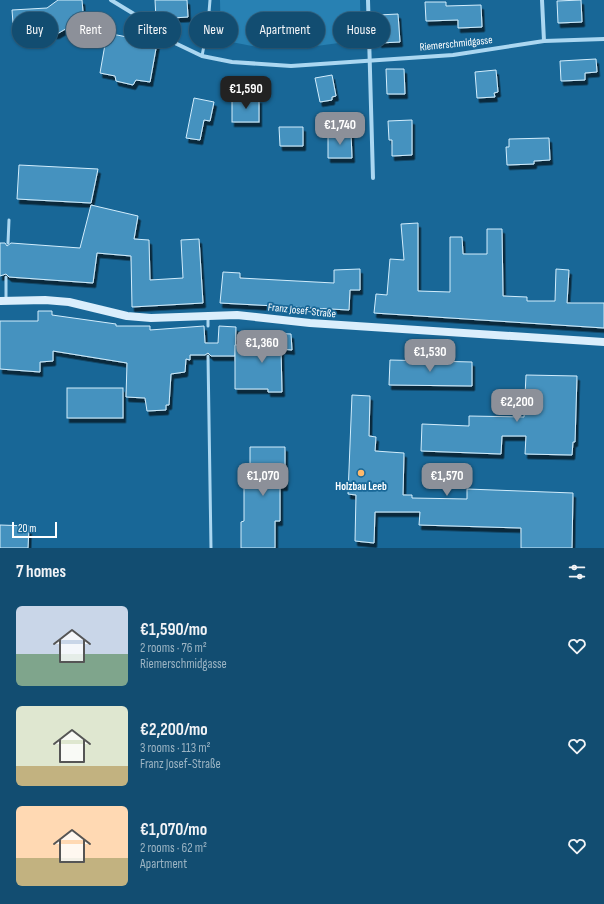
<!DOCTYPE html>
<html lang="en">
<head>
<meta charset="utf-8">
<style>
  :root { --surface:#124d71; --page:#1b5476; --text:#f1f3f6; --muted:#9cb4c3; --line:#316484; --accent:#8c9099 }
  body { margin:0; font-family:"Sofia Sans Condensed",sans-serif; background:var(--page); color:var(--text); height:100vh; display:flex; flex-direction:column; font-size:15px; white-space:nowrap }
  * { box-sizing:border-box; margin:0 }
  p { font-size:13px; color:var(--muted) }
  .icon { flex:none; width:22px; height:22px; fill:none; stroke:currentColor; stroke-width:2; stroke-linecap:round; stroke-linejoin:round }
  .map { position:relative; height:548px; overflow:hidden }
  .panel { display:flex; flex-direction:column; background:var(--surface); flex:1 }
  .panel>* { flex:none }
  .top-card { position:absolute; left:12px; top:12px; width:400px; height:36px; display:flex; gap:8px }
  .scale { position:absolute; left:12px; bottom:10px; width:45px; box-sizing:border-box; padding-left:4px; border:2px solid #fff; border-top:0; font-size:11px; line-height:14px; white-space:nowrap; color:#fff; -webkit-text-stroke:3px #186797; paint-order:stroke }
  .price { position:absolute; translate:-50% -34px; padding:0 9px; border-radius:8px; background:var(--accent); color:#fff; font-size:13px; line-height:26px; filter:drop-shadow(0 1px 2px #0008) }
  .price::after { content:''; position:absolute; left:50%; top:24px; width:12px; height:9px; margin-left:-6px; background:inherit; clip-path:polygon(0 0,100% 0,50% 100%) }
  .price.on { background:#222; color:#fff }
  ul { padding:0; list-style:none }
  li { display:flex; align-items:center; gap:12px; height:100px; padding:0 16px }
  li span { display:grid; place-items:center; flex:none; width:112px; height:80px; border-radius:6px; color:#555 }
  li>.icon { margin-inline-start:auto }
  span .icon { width:48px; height:48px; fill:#fffc; stroke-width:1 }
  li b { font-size:17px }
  h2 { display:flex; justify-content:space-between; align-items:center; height:48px; padding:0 16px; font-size:17px }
  .pill { padding:0 14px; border-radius:18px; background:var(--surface); box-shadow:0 1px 3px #0004,0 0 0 1px var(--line); font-size:14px; line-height:36px }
  .pill.on { background:var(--accent); color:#fff }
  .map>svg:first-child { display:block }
  .green { fill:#2881b3 }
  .building { fill:#4592bf; stroke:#d2edfc; filter:url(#shadow) }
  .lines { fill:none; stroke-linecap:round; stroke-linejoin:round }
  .lane { stroke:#abd7f1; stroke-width:3 }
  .street { stroke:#abd7f1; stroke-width:4 }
  .secondary { stroke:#daeefc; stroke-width:8 }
  .poi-dot { fill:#ffb96b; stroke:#186797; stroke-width:1.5 }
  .labels { text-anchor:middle; stroke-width:3.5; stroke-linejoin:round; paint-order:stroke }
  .street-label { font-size:11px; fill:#fff; stroke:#186797 }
  .poi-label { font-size:11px; font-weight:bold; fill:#fff; stroke:#186797 }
</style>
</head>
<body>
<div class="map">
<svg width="604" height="548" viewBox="0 0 604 548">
  <defs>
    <filter id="shadow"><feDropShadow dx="2.5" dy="4.5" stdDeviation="0" flood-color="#0009"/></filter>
  </defs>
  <rect width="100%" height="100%" fill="#186797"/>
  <polygon class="green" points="220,0 360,0 361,40 309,47 268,49 221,40"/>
  <g class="building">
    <polygon points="58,0 82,0 83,12 86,17 57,34 18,34 18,23 13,23 12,10 47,8"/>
    <polygon points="155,0 187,0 188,17 156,19"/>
    <polygon points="581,0 582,22 558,23 557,1"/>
    <polygon points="425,2 446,2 446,6 481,5 482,27 458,28 458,20 426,21"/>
    <polygon points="398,14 400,42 379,43 378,15"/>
    <polygon points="107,33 157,43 150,82 136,80 133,85 116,81 115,76 100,73"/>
    <polygon points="596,59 597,72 585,73 585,80 561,81 560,61"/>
    <polygon points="386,69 404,69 405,94 387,94"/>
    <polygon points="496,70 498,92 494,93 495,97 477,98 475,72"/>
    <polygon points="332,75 336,96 332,97 332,100 320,102 315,78"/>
    <polygon points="194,98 214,102 210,121 204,120 200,140 186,138"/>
    <rect x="232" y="99" width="27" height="23"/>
    <polygon points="412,120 412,155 392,156 392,140 389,140 388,121"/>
    <polygon points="279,127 303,127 303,146 280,146"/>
    <polygon points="328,133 351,133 352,158 328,158"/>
    <polygon points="549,138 550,160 534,161 534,164 507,165 506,147 509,147 509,139"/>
    <polygon points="19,165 98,169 91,203 17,199"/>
    <polygon points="91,205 138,216 134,239 149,240 150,280 183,278 181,240 199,239 203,303 132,307 131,256 97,253 93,283 9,277 6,274 0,276 0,243 5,243 7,246 11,243 80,248"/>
    <polygon points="418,223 418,291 450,292 450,237 462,237 463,254 487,254 487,229 502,229 503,296 527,297 527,301 555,301 556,269 569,270 567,303 604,303 604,328 374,313 376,294 387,295 390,259 404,260 401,224"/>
    <polygon points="360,269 360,290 350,290 349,310 220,303 223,272 240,273 240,278 334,283 334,270"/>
    <polygon points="38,311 52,311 52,315 116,324 116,326 150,326 150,330 204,326 205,343 218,343 219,326 236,327 235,356 211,356 208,353 205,355 190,355 190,360 186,359 185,372 171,374 169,405 166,405 166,410 147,411 145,398 126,397 127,363 53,351 53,361 40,362 40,372 0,369 0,321 38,321"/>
    <polygon points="267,333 291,334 292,350 281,349 282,392 268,392 268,389 235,389 235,345 267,346"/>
    <polygon points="390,360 472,362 472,386 389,385"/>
    <polygon points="526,375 577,376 575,442 573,442 572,455 525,454 526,436 502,436 501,454 421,451 422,424 469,426 469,416 524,417"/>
    <rect x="67" y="388" width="56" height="30"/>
    <polygon points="352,395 370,396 369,436 376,437 375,451 404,453 403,495 412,495 412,498 467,499 467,489 573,493 572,548 521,548 521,528 419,525 420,512 375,512 374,543 355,541 356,495 348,494"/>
    <polygon points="250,447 285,447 285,486 280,486 280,521 275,521 275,548 241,548 241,522 244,521 244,486 250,486"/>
    <polygon points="0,525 29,526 28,548 0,548"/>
  </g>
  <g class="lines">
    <g class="lane">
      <polyline points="202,56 208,25 210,0"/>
      <polyline points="8,243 9,220"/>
      <polyline points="6,301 6,277"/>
      <polyline points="208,326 208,316"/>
      <polyline points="208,356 211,548"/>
    </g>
    <g class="street">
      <polyline points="111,0 134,14 177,44 202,56 232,62 291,66 453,55 544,41 604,39"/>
      <polyline points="368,0 373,178"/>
      <polyline points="542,0 544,41"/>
    </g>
    <polyline class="secondary" points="0,301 45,300 69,302 127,316 151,318 237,315 310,323 604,342"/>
  </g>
  <circle class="poi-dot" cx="361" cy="473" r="4"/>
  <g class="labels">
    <g class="street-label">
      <text transform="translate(456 43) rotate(-6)" y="4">Riemerschmidgasse</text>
      <text transform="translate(302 310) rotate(6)" y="4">Franz Josef-Straße</text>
    </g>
    <g class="poi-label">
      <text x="361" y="490">Holzbau Leeb</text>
    </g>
  </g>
</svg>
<div class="scale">20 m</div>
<b class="price on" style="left:246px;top:110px">€1,590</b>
<b class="price" style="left:340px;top:146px">€1,740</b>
<b class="price" style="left:262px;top:364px">€1,360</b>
<b class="price" style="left:430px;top:373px">€1,530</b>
<b class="price" style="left:517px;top:423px">€2,200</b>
<b class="price" style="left:263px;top:497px">€1,070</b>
<b class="price" style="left:447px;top:497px">€1,570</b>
<div class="top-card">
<a class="pill">Buy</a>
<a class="pill on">Rent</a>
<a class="pill">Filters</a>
<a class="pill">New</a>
<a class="pill">Apartment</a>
<a class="pill">House</a>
</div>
</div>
<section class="panel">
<h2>7 homes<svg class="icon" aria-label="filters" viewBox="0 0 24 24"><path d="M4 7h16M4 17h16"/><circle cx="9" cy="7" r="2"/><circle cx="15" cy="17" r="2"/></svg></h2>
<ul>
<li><span style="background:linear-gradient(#c9d6e8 60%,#7fa58c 0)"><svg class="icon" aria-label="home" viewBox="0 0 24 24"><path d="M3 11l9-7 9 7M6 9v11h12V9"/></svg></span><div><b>€1,590/mo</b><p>2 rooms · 76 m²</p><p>Riemerschmidgasse</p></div><svg class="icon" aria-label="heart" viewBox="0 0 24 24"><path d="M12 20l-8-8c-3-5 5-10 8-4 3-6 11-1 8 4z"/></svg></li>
<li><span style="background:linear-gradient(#dfe7d0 75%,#c2b280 0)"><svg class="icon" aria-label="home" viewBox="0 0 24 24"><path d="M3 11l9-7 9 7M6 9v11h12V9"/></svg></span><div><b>€2,200/mo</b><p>3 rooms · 113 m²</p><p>Franz Josef-Straße</p></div><svg class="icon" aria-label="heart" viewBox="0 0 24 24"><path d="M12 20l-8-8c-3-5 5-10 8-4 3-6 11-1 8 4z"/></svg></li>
<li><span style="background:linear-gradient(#ffd9b3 65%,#c2b280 0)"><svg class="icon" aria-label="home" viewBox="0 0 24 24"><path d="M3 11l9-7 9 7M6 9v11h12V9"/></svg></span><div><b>€1,070/mo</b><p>2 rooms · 62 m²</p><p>Apartment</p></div><svg class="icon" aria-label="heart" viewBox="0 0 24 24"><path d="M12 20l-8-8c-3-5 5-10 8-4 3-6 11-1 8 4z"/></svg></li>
</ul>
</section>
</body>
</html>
